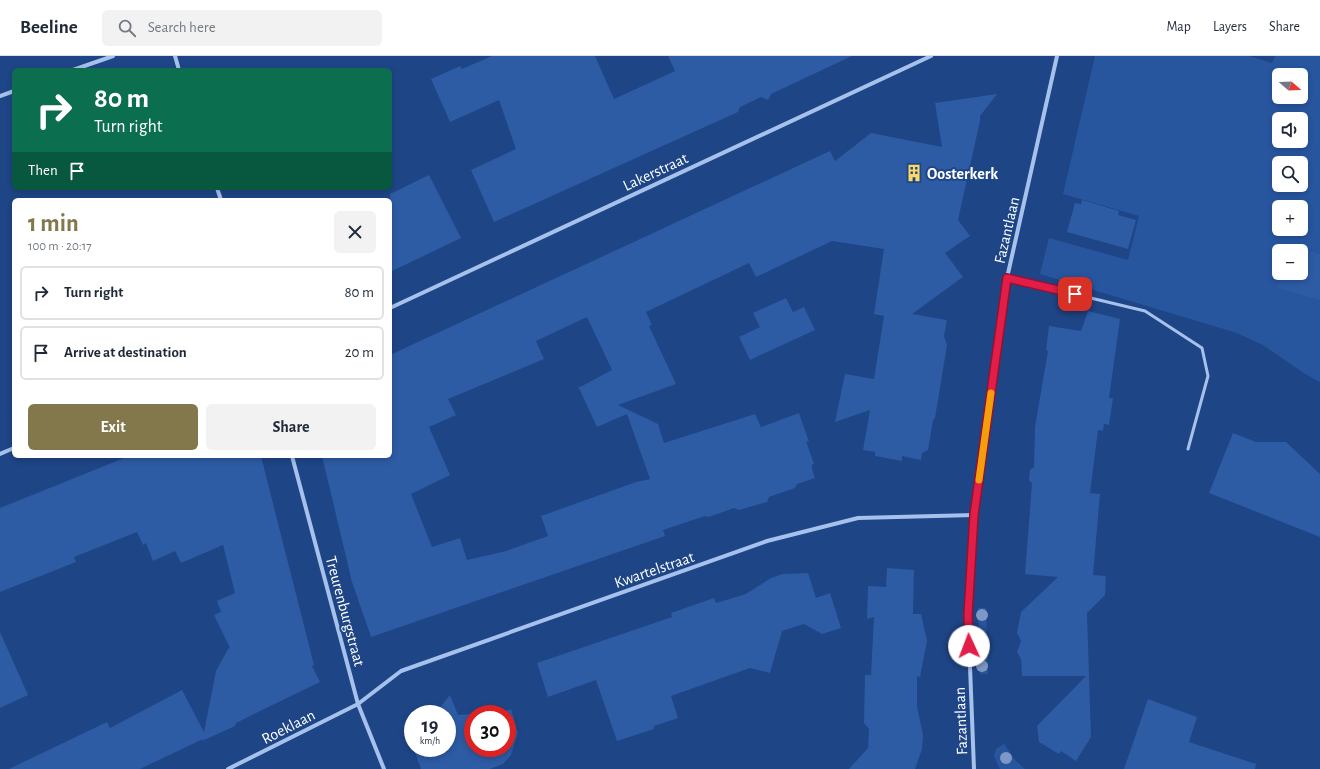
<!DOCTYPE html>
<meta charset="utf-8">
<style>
body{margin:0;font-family:"Alegreya Sans",sans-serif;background:#f2f2f3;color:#1f2937;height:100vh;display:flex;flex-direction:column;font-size:15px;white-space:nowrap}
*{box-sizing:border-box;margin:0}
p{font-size:13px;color:#747a83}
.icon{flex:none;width:22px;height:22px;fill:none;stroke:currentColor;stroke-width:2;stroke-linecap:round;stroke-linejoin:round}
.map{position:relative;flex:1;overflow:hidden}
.side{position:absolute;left:12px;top:142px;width:380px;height:260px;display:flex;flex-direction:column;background:#fff;border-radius:6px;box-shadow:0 2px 6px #0003}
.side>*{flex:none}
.banner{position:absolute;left:12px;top:12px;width:380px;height:122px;border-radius:6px;box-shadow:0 2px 6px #0003;background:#0b6e4f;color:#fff;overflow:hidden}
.needle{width:26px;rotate:109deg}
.controls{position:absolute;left:1272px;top:12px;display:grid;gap:8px}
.controls a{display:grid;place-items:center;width:36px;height:36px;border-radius:6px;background:#fff;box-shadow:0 2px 6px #0003;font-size:20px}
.speed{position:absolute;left:404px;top:649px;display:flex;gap:8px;font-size:20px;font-weight:700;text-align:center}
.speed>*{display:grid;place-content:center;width:52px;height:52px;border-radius:50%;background:#fff;box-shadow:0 2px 6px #0003;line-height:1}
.speed small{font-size:10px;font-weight:400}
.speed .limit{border:6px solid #d22;background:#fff;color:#111}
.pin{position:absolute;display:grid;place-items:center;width:34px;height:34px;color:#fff;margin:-17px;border-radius:8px;box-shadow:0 2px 6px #0006}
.me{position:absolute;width:44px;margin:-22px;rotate:358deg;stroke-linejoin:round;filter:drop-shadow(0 0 3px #0008)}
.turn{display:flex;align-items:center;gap:14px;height:84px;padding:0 16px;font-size:18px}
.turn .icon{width:52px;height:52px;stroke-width:2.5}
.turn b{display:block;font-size:28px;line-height:34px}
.then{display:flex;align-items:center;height:38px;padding:0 16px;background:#0003;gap:8px;font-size:15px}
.round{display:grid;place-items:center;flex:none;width:42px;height:42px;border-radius:6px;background:#f2f2f3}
.summary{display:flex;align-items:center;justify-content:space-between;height:68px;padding:0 16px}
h1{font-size:24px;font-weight:700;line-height:30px;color:#82784c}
.action{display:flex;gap:8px;margin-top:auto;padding:8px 16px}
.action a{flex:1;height:46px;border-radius:6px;background:#82784c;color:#fff;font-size:16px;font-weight:700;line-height:46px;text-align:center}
.action a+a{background:#f2f2f3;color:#1f2937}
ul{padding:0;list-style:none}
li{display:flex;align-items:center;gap:12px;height:54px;margin:0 8px 6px;padding:0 8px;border:2px solid #e0e1e3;border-radius:6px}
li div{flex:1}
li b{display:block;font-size:15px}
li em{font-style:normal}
header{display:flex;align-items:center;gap:24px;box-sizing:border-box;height:56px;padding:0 20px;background:#fff;border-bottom:1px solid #e0e1e3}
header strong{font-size:19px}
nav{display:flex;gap:22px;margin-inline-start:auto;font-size:14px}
.search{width:280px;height:36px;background:#f2f2f3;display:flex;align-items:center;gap:10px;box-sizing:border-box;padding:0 14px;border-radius:6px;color:#747a83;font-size:15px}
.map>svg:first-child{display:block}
</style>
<header>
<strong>Beeline</strong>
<div class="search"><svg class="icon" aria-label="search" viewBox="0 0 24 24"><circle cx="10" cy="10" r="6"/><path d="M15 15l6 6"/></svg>Search here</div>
<nav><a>Map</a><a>Layers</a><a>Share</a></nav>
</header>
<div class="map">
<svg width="1320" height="713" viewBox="0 0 1320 713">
<rect width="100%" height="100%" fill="#1e4586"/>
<g fill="#27569f" fill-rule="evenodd">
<path d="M1095 0H1249L1272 7 1275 0H1320V326L1305 318 1263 289 1237 277 1040 218 1049 182 1128 204 1139 160 1063 138ZM1279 19H1301V41H1279ZM1279 63H1301V85H1279ZM1279 107H1301V129H1279ZM1279 151H1301V173H1279ZM1279 195H1301V217H1279Z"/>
<polygon points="978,552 986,552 988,618 980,618"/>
<polygon points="1004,688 1016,705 1025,713 1000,713 994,700 996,693"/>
</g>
<g fill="#2d5ba4" fill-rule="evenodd">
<polygon points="492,0 595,0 614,43 675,15 668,0 852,0 771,38 768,44 761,41 740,51 738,56 494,166 471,114 516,93 499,44 450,66 431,23 460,10 462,13"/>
<path d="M997 38 980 60V65L958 164 970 180 945 197 963 221 912 258 947 264 944 280 947 289 935 362 933 364 928 394 922 397 921 404 902 400V405L875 400V396L863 394 870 354 835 366 845 318 874 323 884 260 874 258 884 193 832 185 756 221 749 207 646 256 652 269 649 270 676 328 618 349 658 368 664 387 755 358 761 371 799 357 809 386 806 385 814 408H812V413L815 422 797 428 795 432 769 441 767 446 739 454 734 452 709 461 705 460 663 474 665 480 371 581 352 526 322 400H390V299L830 95 835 105 871 77 942 91 935 47ZM587 261 612 314 580 331 578 330 597 371 627 358 650 423 636 426 541 460 548 480 506 495 467 504 460 482 432 491 411 438 450 419 429 371 456 359 448 343 544 303 536 285Z"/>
<polygon points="429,119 461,182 390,216 390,138"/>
<polygon points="1082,144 1119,155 1118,159 1136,164 1128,193 1067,176 1075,147 1081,148"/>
<polygon points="1291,190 1320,198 1320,244 1278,232 1282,217 1301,217 1301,195 1289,195"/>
<polygon points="786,242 793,256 804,251 815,274 750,304 739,281 760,271 753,257"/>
<polygon points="1088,255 1120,263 1109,342 1113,342 1109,369 1104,368 1103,375 1098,374 1090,437 1100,438 1093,519 1106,520 1105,539 1087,557 1091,681 1076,705 1061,695 1059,698 1039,686 1037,670 1086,620 1022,620 1021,603 1017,596 1021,585 1017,577 1021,556 1058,521 1025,518 1032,427 1029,424 1030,414 1034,411 1035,371 1048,295 1046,294 1049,270 1081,275"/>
<polygon points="1233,377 1256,386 1286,386 1320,418 1320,481 1209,437"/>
<polygon points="129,400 261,400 314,609 312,610 320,626 250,660 236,667 235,670 202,685 203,683 140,713 9,713 107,666 110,672 182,634 204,676 216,615 228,593 230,592 214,559 221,556 217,545 235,537 223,489 181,507 175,495 153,505 146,487 143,489 137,476 74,501 76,506 0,536 0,452"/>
<polygon points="887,512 914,514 913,558 921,558 927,585 920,621 917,620 917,650 923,679 922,693 915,713 849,713 868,692 869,673 864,667 865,619 871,619 874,561 867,563 868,530 886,531"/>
<polygon points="808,517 816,542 830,537 841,572 822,578 804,568 782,575 770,617 750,612 671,640 678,662 654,670 654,673 617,685 596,624 548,641 537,607 672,561 671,557 714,542 716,547 746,538 771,522 782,518"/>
<polygon points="0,576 28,639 0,652"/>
<polygon points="450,639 458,659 473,658 473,692 507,692 507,658 498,658 511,653 518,677 511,699 503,708 490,713 421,713 413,691 447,692 447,658 435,658"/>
<polygon points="1148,643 1197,661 1189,686 1256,708 1255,713 1124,713"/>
</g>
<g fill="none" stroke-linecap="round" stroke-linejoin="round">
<polyline stroke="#a6c1eb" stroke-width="3" points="1007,222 1145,255 1202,292 1208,320 1188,393"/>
<g stroke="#a6c1eb" stroke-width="4">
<polyline points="175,0 179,14"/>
<polyline points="73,14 113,0"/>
<polyline points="0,40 14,35"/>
<polyline points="217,132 221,144"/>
<polyline points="390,252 931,0"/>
<polyline points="0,398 14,392"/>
<polyline points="292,400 358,648 384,713"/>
<polyline points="228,713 358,648 401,615 767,485 858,462 974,459"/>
<polyline points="974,713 968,559 974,459 1007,222 1057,0"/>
</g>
</g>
<g fill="#7d98c5">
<circle cx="982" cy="559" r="6"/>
<circle cx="982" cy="610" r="6"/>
<circle cx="1006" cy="702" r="6"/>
</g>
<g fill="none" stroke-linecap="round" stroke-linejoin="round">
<g stroke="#92132f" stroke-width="10">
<polyline id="route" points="969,590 968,559 974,459 1007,222 1075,238"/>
</g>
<use href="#route" stroke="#e11d48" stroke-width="7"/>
<polyline stroke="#f59e0b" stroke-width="7" points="979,424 991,337"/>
</g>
<defs>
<g id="building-bare" transform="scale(1.38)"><path d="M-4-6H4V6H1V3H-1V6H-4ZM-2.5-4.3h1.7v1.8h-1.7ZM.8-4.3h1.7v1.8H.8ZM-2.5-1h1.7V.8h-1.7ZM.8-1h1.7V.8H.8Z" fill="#fad865" stroke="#1e4586" stroke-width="2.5" paint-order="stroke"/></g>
</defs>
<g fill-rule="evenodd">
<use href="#building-bare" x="914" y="117"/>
</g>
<g text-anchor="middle" stroke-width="4" stroke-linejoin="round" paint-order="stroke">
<g font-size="16" fill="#fff" stroke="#1e4586">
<text transform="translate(655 115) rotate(-25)" y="6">Lakerstraat</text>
<text transform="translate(1006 174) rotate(-77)" y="6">Fazantlaan</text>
<text transform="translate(654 513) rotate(-19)" y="6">Kwartelstraat</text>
<text transform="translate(346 555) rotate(75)" y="6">Treurenburgstraat</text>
<text transform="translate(960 665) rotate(-92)" y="6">Fazantlaan</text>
<text transform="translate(288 670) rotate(-27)" y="6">Roeklaan</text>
</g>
<g font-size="16" font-weight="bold" fill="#fff" stroke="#1e4586" text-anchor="start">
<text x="927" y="123">Oosterkerk</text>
</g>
</g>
</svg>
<div class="controls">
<a><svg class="needle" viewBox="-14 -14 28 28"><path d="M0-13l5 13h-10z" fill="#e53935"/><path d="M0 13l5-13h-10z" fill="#747a83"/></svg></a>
<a><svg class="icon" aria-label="sound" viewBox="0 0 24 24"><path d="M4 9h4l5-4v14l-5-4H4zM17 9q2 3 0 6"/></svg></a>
<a><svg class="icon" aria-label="search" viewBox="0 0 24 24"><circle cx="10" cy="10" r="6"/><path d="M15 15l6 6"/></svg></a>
<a>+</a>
<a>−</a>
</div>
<div class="speed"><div>19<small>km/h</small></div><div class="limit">30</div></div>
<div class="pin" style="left:1075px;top:238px;background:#d93025"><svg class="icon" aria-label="arrive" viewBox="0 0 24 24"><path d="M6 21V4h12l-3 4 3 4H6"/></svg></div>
<svg class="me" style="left:969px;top:590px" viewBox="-20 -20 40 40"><circle r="19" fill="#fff"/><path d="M0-13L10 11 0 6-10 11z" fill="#e11d48"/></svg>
<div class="banner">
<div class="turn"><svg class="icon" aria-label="right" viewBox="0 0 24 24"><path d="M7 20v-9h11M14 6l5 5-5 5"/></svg><div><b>80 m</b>Turn right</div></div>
<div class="then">Then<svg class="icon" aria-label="arrive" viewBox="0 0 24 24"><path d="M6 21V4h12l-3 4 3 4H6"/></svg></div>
</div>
<section class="side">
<div class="summary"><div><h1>1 min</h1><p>100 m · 20:17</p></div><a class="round"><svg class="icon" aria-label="close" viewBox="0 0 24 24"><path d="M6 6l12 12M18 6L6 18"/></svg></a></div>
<ul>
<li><svg class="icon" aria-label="right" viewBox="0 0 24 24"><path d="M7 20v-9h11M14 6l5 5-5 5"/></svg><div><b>Turn right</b></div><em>80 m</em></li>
<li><svg class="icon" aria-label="arrive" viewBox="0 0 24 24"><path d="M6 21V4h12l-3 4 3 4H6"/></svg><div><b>Arrive at destination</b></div><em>20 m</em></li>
</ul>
<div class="action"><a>Exit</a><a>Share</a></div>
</section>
</div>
